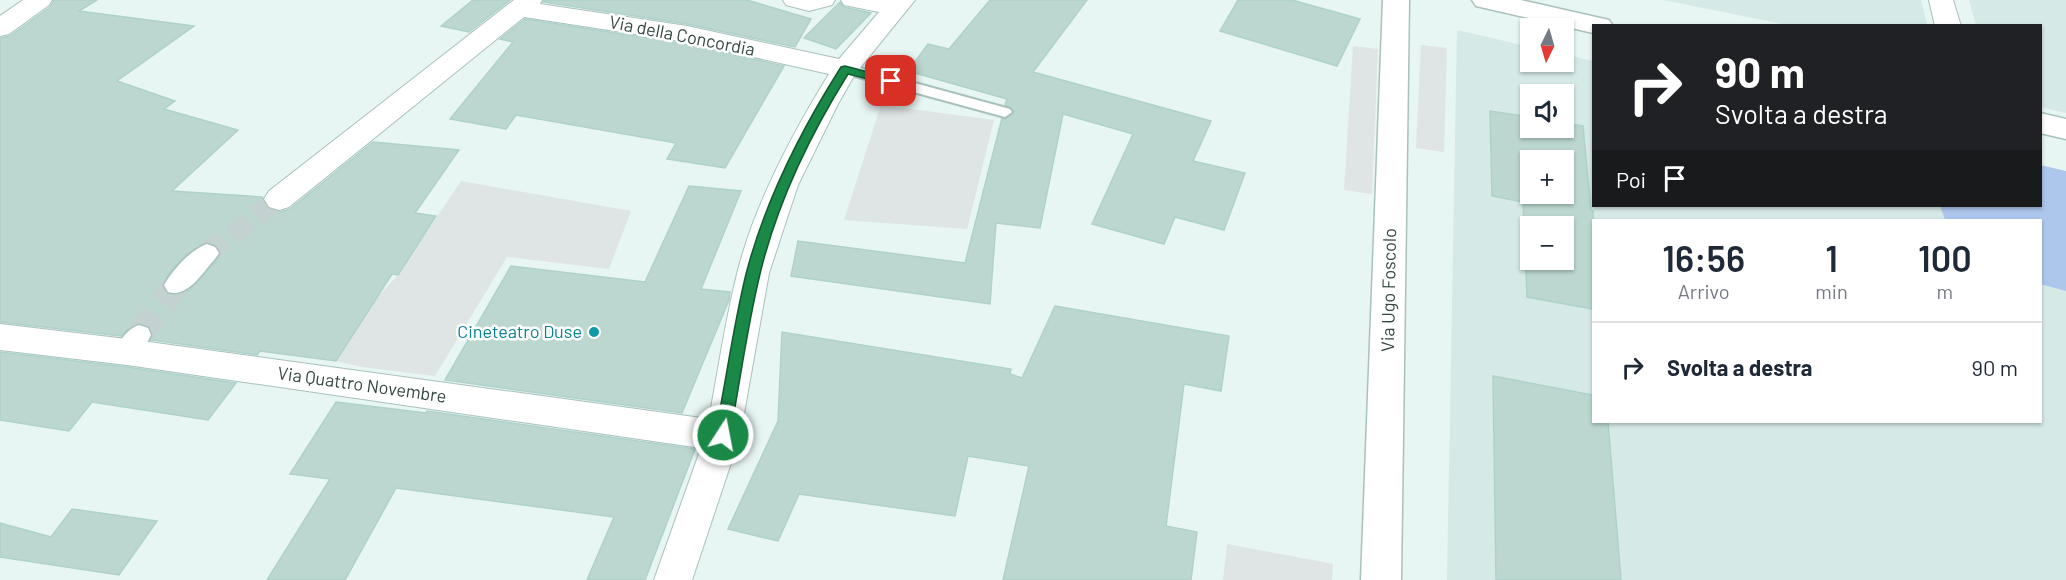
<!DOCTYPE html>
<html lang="it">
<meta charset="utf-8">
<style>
body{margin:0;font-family:Barlow,sans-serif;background:#f2f2f3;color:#1f2937;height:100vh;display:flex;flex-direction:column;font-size:22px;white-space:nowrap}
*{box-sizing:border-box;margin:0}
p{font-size:20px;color:#747a83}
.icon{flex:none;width:33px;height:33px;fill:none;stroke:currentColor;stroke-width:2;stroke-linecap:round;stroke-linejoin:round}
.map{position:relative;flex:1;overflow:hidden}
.panel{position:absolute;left:1592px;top:219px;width:450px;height:204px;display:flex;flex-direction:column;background:#fff;border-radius:0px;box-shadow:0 2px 4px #0004}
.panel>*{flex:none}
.banner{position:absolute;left:1592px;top:24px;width:450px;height:183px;border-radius:0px;box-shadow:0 2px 4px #0004;background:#202124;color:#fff;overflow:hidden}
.needle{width:39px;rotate:185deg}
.controls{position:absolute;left:1520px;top:18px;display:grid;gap:12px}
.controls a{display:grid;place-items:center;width:54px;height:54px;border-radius:0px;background:#fff;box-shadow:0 2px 4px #0004;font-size:30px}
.pin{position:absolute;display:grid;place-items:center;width:51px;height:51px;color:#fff;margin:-26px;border-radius:12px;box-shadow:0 3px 9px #0006}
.me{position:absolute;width:66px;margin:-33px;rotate:11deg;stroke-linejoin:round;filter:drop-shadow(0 0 4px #0008)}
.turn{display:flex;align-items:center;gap:21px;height:126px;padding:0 24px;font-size:27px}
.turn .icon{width:78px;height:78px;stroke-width:2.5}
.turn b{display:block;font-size:42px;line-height:51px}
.then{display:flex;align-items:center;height:57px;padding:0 24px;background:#0003;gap:12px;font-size:22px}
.eta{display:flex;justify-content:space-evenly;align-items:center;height:102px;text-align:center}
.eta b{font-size:36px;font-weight:600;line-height:42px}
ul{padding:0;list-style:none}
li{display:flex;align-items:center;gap:18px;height:90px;padding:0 24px;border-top:2px solid #e0e1e3}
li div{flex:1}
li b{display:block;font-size:22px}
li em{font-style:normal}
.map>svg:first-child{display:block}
</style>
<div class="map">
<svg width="2066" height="580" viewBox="0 0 2066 580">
<rect width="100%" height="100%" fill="#e7f5f3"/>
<g fill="#d5e9e6" fill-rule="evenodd">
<polygon points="1664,0 1921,0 1927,25 1788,25"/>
<polygon points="1969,0 2066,0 2066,113 2040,107 2040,26 1976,25"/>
<path d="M1457 30 1530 47V62H1563V54L1593 61V206H1940L1945 220H1593V422H2040V284L2066 291V580H1447ZM1530 94H1563V128H1530ZM1530 160H1563V194H1530ZM1530 226H1563V260H1530Z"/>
</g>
<polygon fill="#adc6ec" points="2040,165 2066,171 2066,291 2040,284 2040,220 1945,220 1940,206 2040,206"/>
<g fill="#dfe5e4">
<polygon points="1421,45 1447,48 1444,152 1416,148"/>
<polygon points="1353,46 1378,49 1372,194 1344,190"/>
<polygon points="881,105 994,120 967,229 844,220"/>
<polygon points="461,181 631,211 609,269 507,257 435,376 362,367 336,361 375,300 398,275"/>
<polygon points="1227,544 1333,564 1332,580 1223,580"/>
</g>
<g fill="#bcd7d0" stroke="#aed2ca" stroke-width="1.5" fill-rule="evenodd">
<path d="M54 0H97L79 11 194 26 117 81 175 101 164 109 238 130 172 191 262 197 267 208 280 212 290 209 373 142 459 150 415 213 436 216 398 275 392 274 336 361 260 351 257 355 151 340 153 334 150 327 140 323 130 327 121 336 0 322V38L10 36 50 7ZM208 242 216 245 221 252 217 260 189 290 176 295 166 293 162 284 170 272 187 254Z"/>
<polygon points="473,0 510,0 469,32 441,26"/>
<polygon points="544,0 747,0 811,19 795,47 687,24 543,2"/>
<polygon points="990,0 1087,0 1033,72 1211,121 1193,161 1245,173 1224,230 1175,217 1164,244 1092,224 1133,134 1063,114 1040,228 996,223 990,304 791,276 798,241 965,263 1002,118 1006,119 1014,111 1005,105 1007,99 908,71 928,44 949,49"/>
<polygon points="1238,0 1292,0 1360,19 1337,66 1220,31"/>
<polygon points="840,2 844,7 871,13 836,49 804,38"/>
<polygon points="525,19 687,44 784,66 725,168 667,159 676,143 516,115 506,129 450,119 513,42 500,39"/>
<path d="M1490 111 1530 117V128H1563V123L1583 126 1591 210 1593 211V309L1527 297 1523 202 1492 196ZM1530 160H1563V194H1530ZM1530 226H1563V260H1530Z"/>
<polygon points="689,186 741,191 701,289 730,292 729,300 682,413 445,380 511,266 645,282"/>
<polygon points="1055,306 1229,336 1221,391 1184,384 1166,526 1197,532 1191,580 1003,580 1029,466 968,456 955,516 799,494 778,541 728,529 778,421 782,332 1011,369 1010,374 1022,378"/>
<polygon points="0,352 127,367 236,383 208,420 92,402 69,431 0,420"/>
<polygon points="1493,376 1593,395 1593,422 1608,422 1621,580 1496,580"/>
<polygon points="336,402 426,413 427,411 695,449 645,580 587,580 614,517 396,488 345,580 267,580 330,479 290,474"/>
<polygon points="72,509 157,521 119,575 0,557 0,523 51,537"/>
</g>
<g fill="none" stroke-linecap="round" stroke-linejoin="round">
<polyline stroke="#c3d2d0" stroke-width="21" stroke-dasharray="21 10" stroke-linecap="butt" points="207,253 279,199"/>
<polyline stroke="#c3d2d0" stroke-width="26" stroke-dasharray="26 13" stroke-linecap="butt" points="139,335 176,285"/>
<g stroke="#a9c1bc" stroke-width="4">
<polygon id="service" points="845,64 1010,109 1012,112 1005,117 840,72 838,69 840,66"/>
</g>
<g stroke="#a9c1bc" stroke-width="3">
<g id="pedestrian">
<path d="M207 244 215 247 219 253 215 259C202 273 188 298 168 292L164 285C172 271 191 249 207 244Z"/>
<path d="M139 325 148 328 151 335C144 350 136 365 118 359L114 352C120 340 127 329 139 325Z"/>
</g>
</g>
<g stroke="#a9c1bc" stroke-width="2">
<g id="minor">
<polygon points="23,0 52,0 49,5 9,34 0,36 0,16"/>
<path d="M514 0H542L540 4 687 26 839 59 879 12 844 5 841 0H915L855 74 838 104 798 185 769 273 740 436 692 580H654L701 448 127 365 0 350V324L127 339 709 419C718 371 725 322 737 274 754 205 792 134 829 74L687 42 524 17 289 207 279 210 269 207 264 199 269 191Z"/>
<polygon points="783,0 835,0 832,5 809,11 786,5"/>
<polygon points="1929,0 1953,0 1961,26 1935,26"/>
</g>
</g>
<g stroke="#a9c1bc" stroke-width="3">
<g id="tertiary">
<polygon points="1383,0 1409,0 1401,580 1361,580"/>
<polygon points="1472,0 1521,0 1609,20 1613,26 1593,26 1593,33 1476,6"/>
<polygon points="2040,113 2066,119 2066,139 2040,133"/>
</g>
</g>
<use href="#service" fill="#fff" fill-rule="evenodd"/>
<use href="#pedestrian" fill="#fff" fill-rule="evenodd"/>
<use href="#minor" fill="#fff" fill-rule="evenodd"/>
<use href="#tertiary" fill="#fff" fill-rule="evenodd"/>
</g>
<path fill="#1a8947" stroke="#11592e" stroke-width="1.5" d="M845 66 895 79 896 81 891 85 848 74C810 135 777 203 760 274 747 327 740 382 730 435L728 440 723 442 718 440 715 435C726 382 733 327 746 274 765 201 801 130 841 67Z"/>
<circle fill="#0f9aa8" stroke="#fff" stroke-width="2" cx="594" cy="332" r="6"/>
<g text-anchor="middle" stroke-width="5" stroke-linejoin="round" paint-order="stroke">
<g font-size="18" fill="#354844" stroke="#fff">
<text transform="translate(682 36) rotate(11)" y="6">Via della Concordia</text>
<text transform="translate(1389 290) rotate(-89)" y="6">Via Ugo Foscolo</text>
<text transform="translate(362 385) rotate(8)" y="6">Via Quattro Novembre</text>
</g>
<g font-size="18" fill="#0d838f" stroke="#fff" text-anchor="end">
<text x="582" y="338">Cineteatro Duse</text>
</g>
</g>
</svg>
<div class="controls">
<a><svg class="needle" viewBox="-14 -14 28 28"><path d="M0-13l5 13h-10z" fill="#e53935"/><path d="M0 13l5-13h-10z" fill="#747a83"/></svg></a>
<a><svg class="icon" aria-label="sound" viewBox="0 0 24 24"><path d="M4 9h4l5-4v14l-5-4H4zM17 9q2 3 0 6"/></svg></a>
<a>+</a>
<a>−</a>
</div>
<div class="pin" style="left:891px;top:81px;background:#d93025"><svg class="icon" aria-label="arrive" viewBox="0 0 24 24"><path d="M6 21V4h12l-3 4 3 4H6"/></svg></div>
<svg class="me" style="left:723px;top:435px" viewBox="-20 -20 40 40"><circle r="17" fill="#1a8947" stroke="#fff" stroke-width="3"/><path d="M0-11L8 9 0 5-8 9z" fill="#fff"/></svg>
<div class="banner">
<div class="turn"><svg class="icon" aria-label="right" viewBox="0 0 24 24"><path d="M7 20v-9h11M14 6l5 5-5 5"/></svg><div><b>90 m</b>Svolta a destra</div></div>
<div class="then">Poi<svg class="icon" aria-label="arrive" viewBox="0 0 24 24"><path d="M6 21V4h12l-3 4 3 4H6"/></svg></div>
</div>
<section class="panel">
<div class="eta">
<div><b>16:56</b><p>Arrivo</p></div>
<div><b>1</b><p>min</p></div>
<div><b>100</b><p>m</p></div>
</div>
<ul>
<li><svg class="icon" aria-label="right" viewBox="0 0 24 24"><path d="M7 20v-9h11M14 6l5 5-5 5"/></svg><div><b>Svolta a destra</b></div><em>90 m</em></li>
</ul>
</section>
</div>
